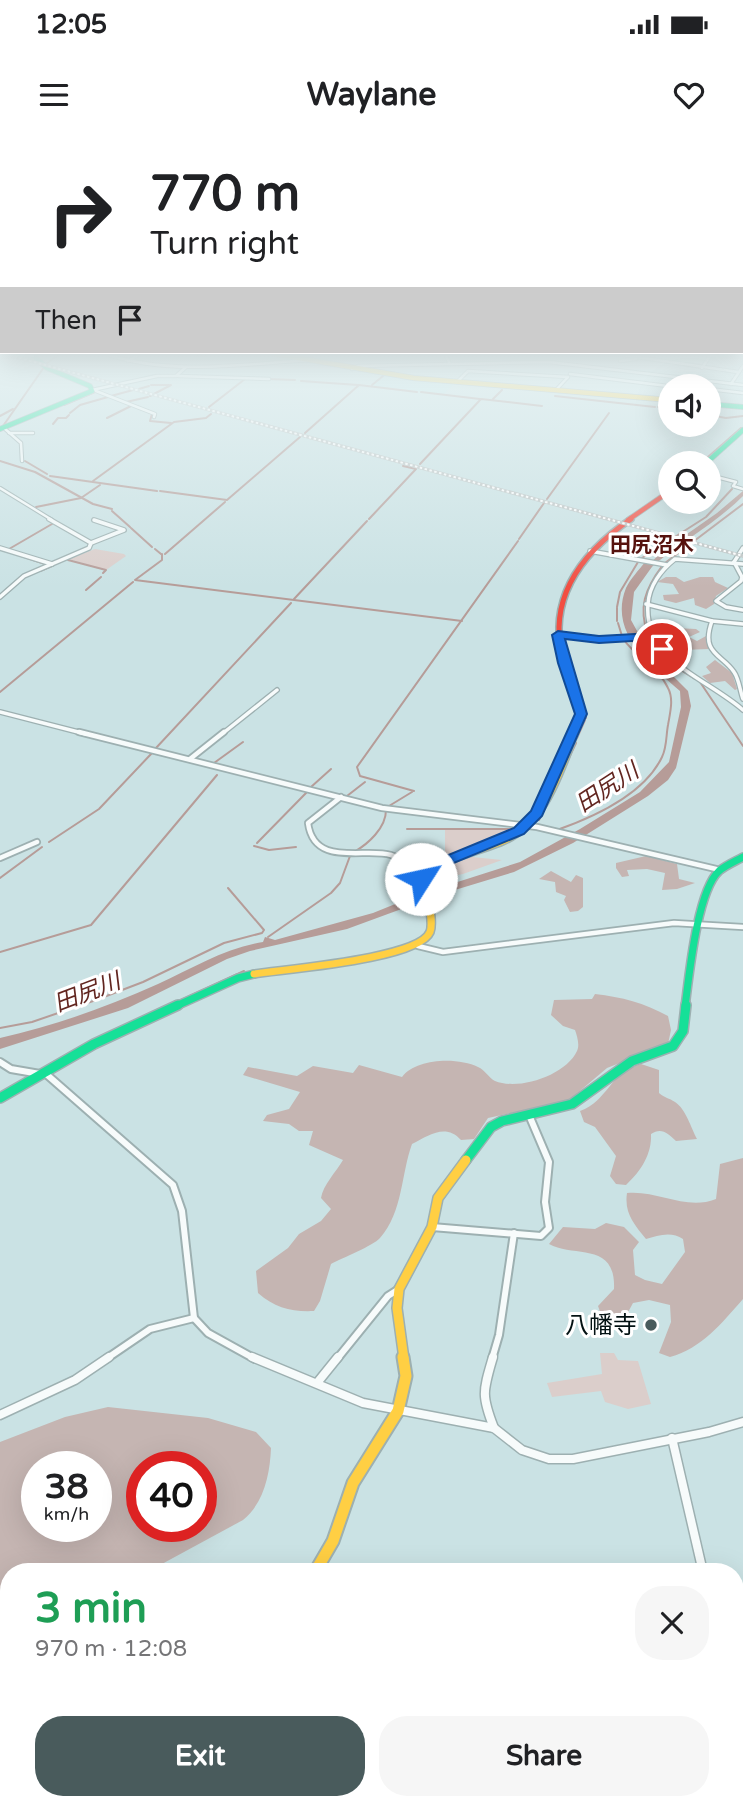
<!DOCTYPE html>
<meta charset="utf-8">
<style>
body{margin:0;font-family:"Varela Round","Noto Sans JP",sans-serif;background:#f6f6f6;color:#202124;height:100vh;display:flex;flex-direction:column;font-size:26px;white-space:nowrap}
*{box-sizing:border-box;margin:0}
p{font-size:23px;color:#757577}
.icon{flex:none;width:38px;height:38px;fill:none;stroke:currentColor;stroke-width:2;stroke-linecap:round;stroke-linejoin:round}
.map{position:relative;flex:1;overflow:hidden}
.sheet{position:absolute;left:0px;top:1423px;width:744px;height:247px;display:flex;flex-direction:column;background:#fff;border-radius:28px 28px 0 0;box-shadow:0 7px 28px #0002}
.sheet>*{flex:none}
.hud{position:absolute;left:0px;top:0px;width:744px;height:214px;box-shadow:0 7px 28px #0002;background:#fff;color:#202124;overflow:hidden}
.buttons{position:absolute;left:658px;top:234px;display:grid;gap:14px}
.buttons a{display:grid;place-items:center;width:63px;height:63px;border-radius:50%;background:#fff;box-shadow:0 7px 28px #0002;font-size:35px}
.speed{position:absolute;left:21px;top:1311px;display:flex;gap:14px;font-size:35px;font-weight:700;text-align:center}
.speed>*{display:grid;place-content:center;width:91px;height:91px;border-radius:50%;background:#fff;box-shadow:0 7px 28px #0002;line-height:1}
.speed small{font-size:18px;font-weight:400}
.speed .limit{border:10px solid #d22;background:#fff;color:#111}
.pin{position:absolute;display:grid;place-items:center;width:60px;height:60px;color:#fff;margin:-30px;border:4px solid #fff;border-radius:50%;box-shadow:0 2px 7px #0007}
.me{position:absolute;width:77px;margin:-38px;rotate:55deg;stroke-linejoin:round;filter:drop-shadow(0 0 5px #0008)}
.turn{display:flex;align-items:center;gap:24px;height:147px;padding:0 35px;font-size:32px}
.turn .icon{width:91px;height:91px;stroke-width:2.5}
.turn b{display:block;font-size:49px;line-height:60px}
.then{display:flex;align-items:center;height:66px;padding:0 35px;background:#0003;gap:14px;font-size:26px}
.round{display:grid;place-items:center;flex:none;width:74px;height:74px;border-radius:28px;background:#f6f6f6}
.headline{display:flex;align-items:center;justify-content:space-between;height:119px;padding:0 35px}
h1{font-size:42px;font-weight:800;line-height:52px;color:#1e9e55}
.primary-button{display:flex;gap:14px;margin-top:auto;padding:14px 35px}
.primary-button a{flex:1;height:80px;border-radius:28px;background:#495b5c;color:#fff;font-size:28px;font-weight:800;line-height:80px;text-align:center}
.primary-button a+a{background:#f6f6f6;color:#202124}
.status{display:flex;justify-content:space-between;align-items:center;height:49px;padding:0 35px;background:#fff;direction:ltr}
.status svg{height:19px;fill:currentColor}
header{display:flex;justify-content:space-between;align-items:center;height:91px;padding:0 35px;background:#fff;font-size:32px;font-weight:800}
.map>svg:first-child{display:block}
</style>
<div class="status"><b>12:05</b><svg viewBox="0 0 49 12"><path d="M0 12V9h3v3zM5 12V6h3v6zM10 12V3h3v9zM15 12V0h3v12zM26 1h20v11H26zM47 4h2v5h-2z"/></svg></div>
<header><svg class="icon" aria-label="menu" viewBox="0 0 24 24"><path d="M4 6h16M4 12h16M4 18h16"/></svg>Waylane<svg class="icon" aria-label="heart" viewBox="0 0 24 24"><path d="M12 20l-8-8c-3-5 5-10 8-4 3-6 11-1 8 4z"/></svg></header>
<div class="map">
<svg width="743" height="1669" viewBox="0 0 743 1669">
<rect width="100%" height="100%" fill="#cae2e4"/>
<polygon fill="#bce5e7" points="384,235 455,243 444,254 372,246"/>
<g fill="#dbcecb">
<polygon points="95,409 124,414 126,416 106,430 69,419"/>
<polygon points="445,689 513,690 449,716 445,714"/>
<path d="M462 716 502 720 463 734 427 741C430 725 448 722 462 716Z"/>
<polygon points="600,1213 614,1213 618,1220 638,1221 651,1264 628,1269 605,1262 601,1251 552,1257 547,1243 602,1234"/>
</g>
<g fill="#c5b5b2" fill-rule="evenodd">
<polygon points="666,437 676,437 684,442 700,437 713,437 715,442 728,448 716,456 714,464 706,469 695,465 694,458 676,463 664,460 663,455 679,454 673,444 657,442"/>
<polygon points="653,487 696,489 700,492 689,497 697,501 706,496 710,509 681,510 673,503 670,492"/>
<polygon points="715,520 732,533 737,549 735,550 725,541 710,543 702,536 711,533 706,527"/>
<polygon points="646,716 677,724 679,739 695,743 677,749 662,750 665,733 647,729 627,730 629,736 622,737 616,728 616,723"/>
<polygon points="551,731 571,742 576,735 583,738 583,767 578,771 570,772 564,760 566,756 556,752 555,742 539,739"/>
<path d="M595 854C622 857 644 863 668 876L671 890 668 904 607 928 568 961 488 978 474 999 461 1000C446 983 429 995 412 1004 401 1034 403 1072 380 1098 373 1106 342 1118 331 1124L320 1161 314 1171C292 1172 275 1168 258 1153L256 1131 288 1108 299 1094 321 1081 331 1069 321 1058C323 1045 336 1032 343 1020L309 1005 313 991H299L289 984 263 981 267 975 289 969 300 952 243 935 248 927 297 936 313 926 353 933 359 925 402 937C416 918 458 917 478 927 485 930 489 938 495 941 519 951 566 935 577 911 580 905 577 896 575 890L563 886 551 875 554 860 592 859Z"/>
<path d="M641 924 659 930V953C665 958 669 958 675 962 686 969 691 988 697 999L676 1001C668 993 661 987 651 994 652 1014 641 1031 626 1045L616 1044 610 1036 616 1016 595 987 584 982 580 971C608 961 609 933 641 924Z"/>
<path d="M743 1018V1159C721 1184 702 1208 670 1217L659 1213 671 1182 670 1165 649 1160 633 1163 626 1176 612 1186H605L598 1166 614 1149C616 1101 574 1118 549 1104L563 1087 595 1089 606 1083 624 1087 639 1102 633 1110 635 1135 645 1140 662 1144 685 1112 683 1099C672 1091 658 1095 646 1099 634 1084 624 1073 627 1053 658 1050 686 1071 716 1059L720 1024Z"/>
<path d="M108 1267 208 1278 256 1292 271 1308C270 1334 264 1363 243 1380L149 1431 9 1432V1517L0 1523V1302L65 1277ZM37 1326H96V1386H37ZM142 1326H201V1386H142Z"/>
</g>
<path fill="#b69c98" d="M645 422 654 424 634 452 631 480 648 511 688 551 691 566 676 628 668 640 648 656 573 703 514 732 445 753 347 789 250 811 227 819 128 868 0 909V898C54 886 107 867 158 844 193 828 225 808 263 802L265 797 275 800 373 773 420 754 520 722 580 689 640 652 669 622 681 567 680 551C651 525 608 493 626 448 630 439 639 430 645 422Z"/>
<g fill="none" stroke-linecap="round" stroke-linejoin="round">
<g stroke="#b69c98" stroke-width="2">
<polyline points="259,214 269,214"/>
<polyline points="197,216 215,214"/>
<polyline points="26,217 29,214"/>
<polyline points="268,239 295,240"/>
<polyline points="301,241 358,245"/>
<polyline points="151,245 169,245"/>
<polyline points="372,245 383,236"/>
<polyline points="139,249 149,246"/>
<polyline points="421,252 480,259"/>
<polyline points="111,256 133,250"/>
<polyline points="150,256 171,245"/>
<polyline points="555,256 655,267"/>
<polyline points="493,259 502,250"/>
<polyline points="126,262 148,257"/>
<polyline points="64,265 95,252"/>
<polyline points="209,267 245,239"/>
<polyline points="658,267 670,269"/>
<polyline points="70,273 80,265 108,257"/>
<polyline points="152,274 150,281 171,283"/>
<polyline points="709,275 726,278 743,276"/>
<polyline points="0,276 13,269"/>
<polyline points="107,278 131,266"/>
<polyline points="53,284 58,278 66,278 69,275"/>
<polyline points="3,286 47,223 60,214"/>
<polyline points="305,293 359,245 417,252"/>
<polyline points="0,321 35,332 93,364 112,369"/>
<polyline points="25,321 47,334"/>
<polyline points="420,324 481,259 542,266"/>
<polyline points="700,324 741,288"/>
<polyline points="50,336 157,351"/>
<polyline points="93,341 174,282 206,278 211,274"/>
<polyline points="160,351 227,360 300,297"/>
<polyline points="659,357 670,348"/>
<polyline points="547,359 609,273"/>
<polyline points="36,367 81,358 100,345"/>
<polyline points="112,371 130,387"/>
<polyline points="369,379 416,329 403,326"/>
<polyline points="131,388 152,407"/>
<polyline points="519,399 544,363"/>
<polyline points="9,409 52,384"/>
<polyline points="155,409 161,414"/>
<polyline points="162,414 162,420 135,440 462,481"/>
<polyline points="165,414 225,362"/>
<polyline points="21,416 45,424"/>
<polyline points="642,418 706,377 732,349"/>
<polyline points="68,420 106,430 103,433"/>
<polyline points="665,423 743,364"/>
<polyline points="40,431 52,426"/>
<polyline points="86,450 101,437"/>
<polyline points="294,459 367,381"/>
<polyline points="617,467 620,452 638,422"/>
<polyline points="617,468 617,481"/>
<polyline points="618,483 622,496"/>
<path d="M648 495C638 468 645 449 662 426"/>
<polyline points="562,497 570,529"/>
<polyline points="650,499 671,524 695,539"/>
<polyline points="700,542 743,606"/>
<polyline points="575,544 586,578"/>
<polyline points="0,552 133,442"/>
<polyline points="577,598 585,580"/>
<polyline points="156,608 291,463"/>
<polyline points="567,622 576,603"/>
<polyline points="214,623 243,602"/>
<polyline points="311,647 331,629"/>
<polyline points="414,651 360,636 357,627 518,401"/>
<polyline points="347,656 365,642"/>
<polyline points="389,666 412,652"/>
<polyline points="539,680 548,662"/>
<polyline points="407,689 513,689"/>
<path d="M557 690C594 677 644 655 662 617 667 607 666 595 668 585 670 573 674 559 668 548 659 528 636 517 624 500"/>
<polyline points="49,702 99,669 152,613"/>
<polyline points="257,703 307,652"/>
<polyline points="254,706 269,710 296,707"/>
<path d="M354 712C368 704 386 688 386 670"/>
<polyline points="0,738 42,707"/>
<polyline points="707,744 715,731"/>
<polyline points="268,797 331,753 340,743 350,716"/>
<polyline points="0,812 91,785 217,635"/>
<polyline points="179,861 244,831"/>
<polyline points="0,888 32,882 96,860 143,842 224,803 262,793 264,790 228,748"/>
</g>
<path fill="#b69c98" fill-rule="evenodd" d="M743 351V356C714 385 677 404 647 431H643V429L667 408 717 373Z"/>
<g stroke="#9db0b1" stroke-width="4.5">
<g id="street-far4">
<path d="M106 214C171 236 243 224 311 220"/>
<polyline points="445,214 450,224"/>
<polyline points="571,214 623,215 738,232"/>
<polyline points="128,221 140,214"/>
<polyline points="620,221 636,219"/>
<polyline points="702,228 711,214"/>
<polyline points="352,229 358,226 549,222 743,245"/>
<polyline points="570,234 676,247"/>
<polyline points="178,236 269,239"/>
<polyline points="457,242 468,231 568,237"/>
<polyline points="731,244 743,226"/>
<polyline points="709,249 743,253"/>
<polyline points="92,250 157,236 176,236 186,227"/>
<polyline points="556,250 568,237"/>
<polyline points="96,251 155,274 154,277"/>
<polyline points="4,288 21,303 22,321"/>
<polyline points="9,293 33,293"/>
<polyline points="709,335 736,342 733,346 743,349"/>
<polyline points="0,348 52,380"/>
</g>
</g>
<g stroke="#9db0b1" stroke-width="6">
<g id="street-far3">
<polyline points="91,403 124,390 94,380"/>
<polyline points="0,408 52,424"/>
<polyline points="590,411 667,425"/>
<polyline points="734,422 742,437 741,441 716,461 726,467 743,470"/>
<polyline points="734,422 743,408"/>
<path d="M743 424 675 419C661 430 649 446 648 464 643 520 708 539 743 570"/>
<polyline points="0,457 24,436 89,408 91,403 49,379"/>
<polyline points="646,464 712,481 743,484"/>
<path d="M712 481C700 514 722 514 734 532 739 539 740 551 743 559"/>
<polyline points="558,495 599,499 653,497"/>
<polyline points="0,572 86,594"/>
<polyline points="222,594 277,550"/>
</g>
</g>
<g stroke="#9db0b1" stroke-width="8">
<g id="street-far2">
<polyline points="79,592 382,668 537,687 716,729"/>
<polyline points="190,619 224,592"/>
<path d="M341 657 308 683C314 728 365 707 391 715 403 719 411 730 424 733"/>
<polyline points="0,718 37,702"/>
<polyline points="418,806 443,812 674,783 743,787"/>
</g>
</g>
<g stroke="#9db0b1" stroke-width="10">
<g id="street-far1">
<polyline points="0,922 11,929 40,934"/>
<polyline points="45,933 173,1045 182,1071 194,1178 208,1193 255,1219"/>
<polyline points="432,1087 541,1096 549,1088 545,1062 549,1022 529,975"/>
<polyline points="106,1219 150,1189 194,1178"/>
<polyline points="337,1219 388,1156 399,1149"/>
<polyline points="492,1219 499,1195 514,1093"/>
</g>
</g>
<g stroke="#9db0b1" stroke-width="11">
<g id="street">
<polyline points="252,1217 363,1263 494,1288 522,1310 549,1319 573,1319 709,1292 743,1282"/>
<path d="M493 1217C483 1251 481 1255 494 1288"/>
<polyline points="317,1243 338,1217"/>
<polyline points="0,1275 75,1240 109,1217"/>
<polyline points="672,1298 703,1432"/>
<polyline points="735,1558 743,1554"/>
<polyline points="0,1635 9,1628"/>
<polyline points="720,1661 720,1669"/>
</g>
</g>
<g stroke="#9db0b1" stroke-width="6">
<g id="fast-far2">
<polyline points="709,264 743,267"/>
<polyline points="0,289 92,251 90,246 47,228 32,214"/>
<polyline points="705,324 743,290"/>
</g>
</g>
<g stroke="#9db0b1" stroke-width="10">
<g id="fast-far1">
<polyline points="174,867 238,838 254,834"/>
<path d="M685 867C689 837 697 751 719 731 726 725 736 721 743 717"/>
</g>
</g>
<g stroke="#9db0b1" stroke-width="12">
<g id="fast">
<polyline points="0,958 94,904 178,865"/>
<polyline points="466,1020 491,987 502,981 572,964 632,921 673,906 683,891 686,865"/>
</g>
</g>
<g stroke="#9db0b1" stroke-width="6">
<polyline id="slow-far4" points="276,214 414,238 670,260"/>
</g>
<g stroke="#9db0b1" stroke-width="8">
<polyline id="slow-far3" points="574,594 579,572 577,557"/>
</g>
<g stroke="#9db0b1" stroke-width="10">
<path id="slow-far2" d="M254 834C285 829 419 819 430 792 435 779 424 749 424 733 448 718 474 712 500 702 545 684 559 633 575 592"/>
</g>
<g stroke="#9db0b1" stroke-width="12">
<polyline id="slow-far1" points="404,1219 397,1168 399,1149 432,1087 438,1058 466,1020"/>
</g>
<g stroke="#9db0b1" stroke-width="15">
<polyline id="slow" points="315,1432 333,1401 353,1343 398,1271 406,1236 403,1217"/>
</g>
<g stroke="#9db0b1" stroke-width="6">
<polyline id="jam-far1" points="628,380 670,351"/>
</g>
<g stroke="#9db0b1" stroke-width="8">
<path id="jam" d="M577 557C572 543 565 530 562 516 548 455 584 411 631 379"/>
</g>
<use href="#street-far4" stroke="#f7fbfb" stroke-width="2.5"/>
<use href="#street-far3" stroke="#f7fbfb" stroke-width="3.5"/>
<use href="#street-far2" stroke="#f7fbfb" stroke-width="4.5"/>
<use href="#street-far1" stroke="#f7fbfb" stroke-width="6"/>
<use href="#street" stroke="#f7fbfb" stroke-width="8"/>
<use href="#fast-far2" stroke="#16e098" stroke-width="4.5"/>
<use href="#fast-far1" stroke="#16e098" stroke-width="7"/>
<use href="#fast" stroke="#16e098" stroke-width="9"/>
<use href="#slow-far4" stroke="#ffcf43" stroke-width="4.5"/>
<use href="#slow-far3" stroke="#ffcf43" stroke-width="5"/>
<use href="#slow-far2" stroke="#ffcf43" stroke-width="7"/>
<use href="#slow-far1" stroke="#ffcf43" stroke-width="9"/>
<use href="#slow" stroke="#ffcf43" stroke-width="11"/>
<use href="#jam-far1" stroke="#f24e42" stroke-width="4.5"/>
<use href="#jam" stroke="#f24e42" stroke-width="5"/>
<g stroke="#bfc5c5" stroke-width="3.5">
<polyline id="rail" points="5,214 743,416"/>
</g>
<use href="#rail" stroke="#fff" stroke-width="2" stroke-dasharray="2.5" stroke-linecap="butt"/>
</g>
<linearGradient id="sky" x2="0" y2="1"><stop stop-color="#94aac8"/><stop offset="0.48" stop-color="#e7f2f3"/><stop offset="1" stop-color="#e7f2f3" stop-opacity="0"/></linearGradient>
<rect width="743" height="447" fill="url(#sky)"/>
<polygon fill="#1a73e8" stroke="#114b97" stroke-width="2" points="558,491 599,496 653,493 657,494 668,509 658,511 649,500 599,503 565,499 587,574 542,676 524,694 434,731 426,742 416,742 414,739 424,725 514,688 531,671 575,574 558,523 552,495"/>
<circle fill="#495b5c" stroke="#fff" stroke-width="2.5" cx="651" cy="1185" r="7"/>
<g text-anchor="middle" stroke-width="6" stroke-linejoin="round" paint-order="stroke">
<g font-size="21" font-weight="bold" fill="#56120e" stroke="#fff">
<text x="652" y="412">田尻沼木</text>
</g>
<g font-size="23" font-style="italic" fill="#622620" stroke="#fff">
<text transform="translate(607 647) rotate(-33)" y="8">田尻川</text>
<text transform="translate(87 852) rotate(-21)" y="8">田尻川</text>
</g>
<g font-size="24" fill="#031213" stroke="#fff" text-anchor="end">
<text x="637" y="1193">八幡寺</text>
</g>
</g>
</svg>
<div class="buttons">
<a><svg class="icon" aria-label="sound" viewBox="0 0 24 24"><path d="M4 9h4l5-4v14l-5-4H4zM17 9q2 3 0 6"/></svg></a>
<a><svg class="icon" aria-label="search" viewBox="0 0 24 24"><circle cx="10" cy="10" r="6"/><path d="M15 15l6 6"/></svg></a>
</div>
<div class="speed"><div>38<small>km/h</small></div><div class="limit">40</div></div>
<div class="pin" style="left:662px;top:509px;background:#d93025"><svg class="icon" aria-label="arrive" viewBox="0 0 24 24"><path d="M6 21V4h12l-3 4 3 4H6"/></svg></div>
<svg class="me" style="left:421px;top:739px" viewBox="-20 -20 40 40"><circle r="19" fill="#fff"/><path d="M0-13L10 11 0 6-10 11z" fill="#1a73e8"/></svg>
<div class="hud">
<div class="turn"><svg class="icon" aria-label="right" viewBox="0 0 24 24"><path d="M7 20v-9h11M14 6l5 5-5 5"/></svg><div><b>770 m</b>Turn right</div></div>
<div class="then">Then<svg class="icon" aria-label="arrive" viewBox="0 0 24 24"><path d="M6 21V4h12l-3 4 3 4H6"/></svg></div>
</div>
<section class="sheet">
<div class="headline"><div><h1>3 min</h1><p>970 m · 12:08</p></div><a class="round"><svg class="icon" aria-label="close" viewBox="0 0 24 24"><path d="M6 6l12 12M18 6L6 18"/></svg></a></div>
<div class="primary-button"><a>Exit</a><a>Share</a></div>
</section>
</div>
